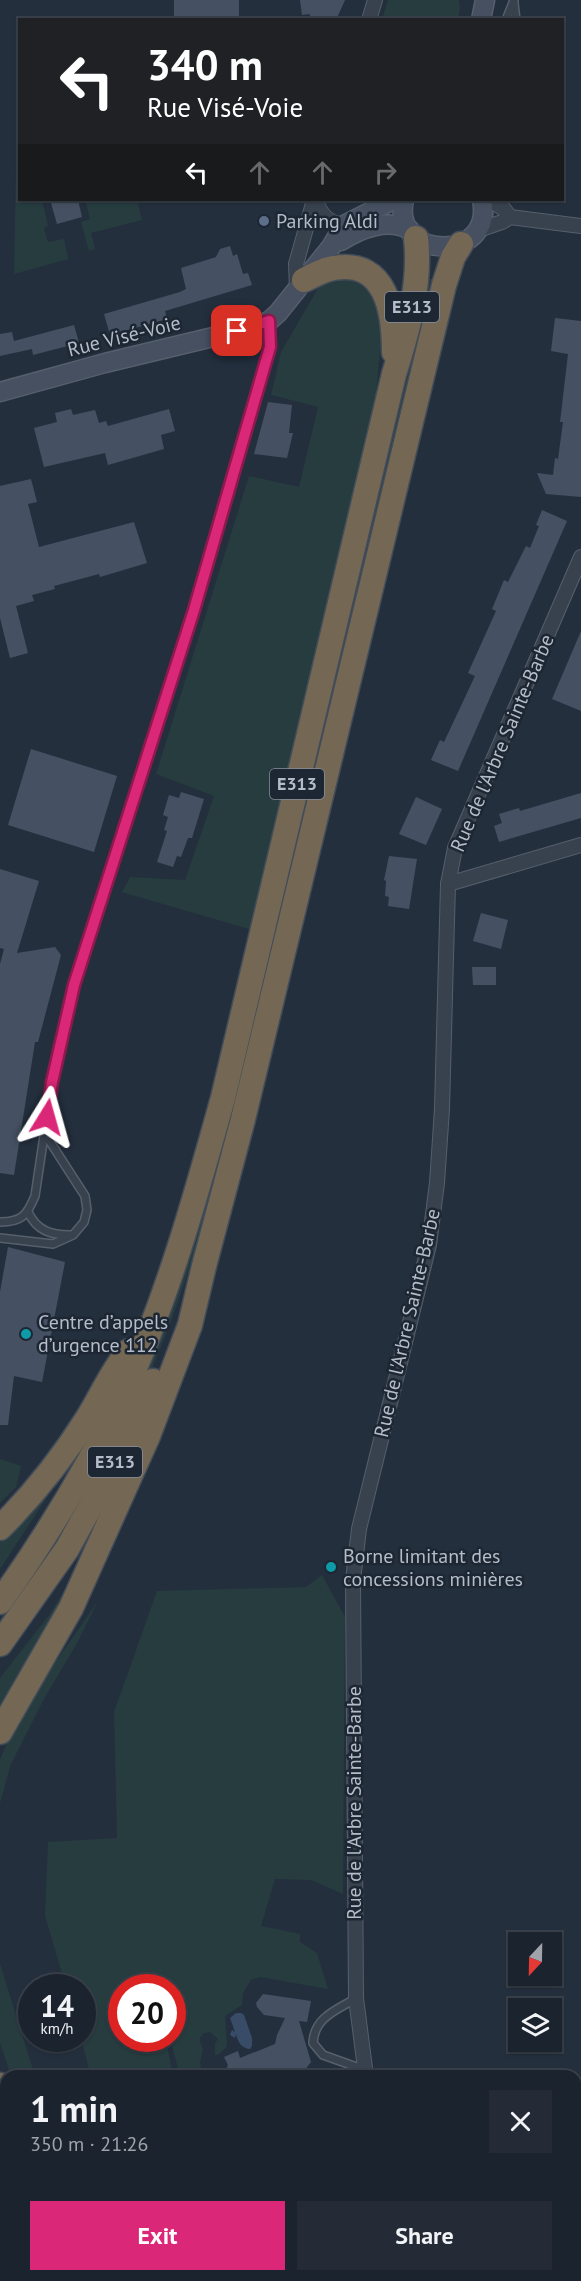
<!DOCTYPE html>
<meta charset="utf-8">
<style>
body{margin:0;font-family:"PT Sans",sans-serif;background:#242b36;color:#f1f3f6;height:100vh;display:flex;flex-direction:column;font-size:22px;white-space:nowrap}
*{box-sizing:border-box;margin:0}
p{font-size:20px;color:#a0a4aa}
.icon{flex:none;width:33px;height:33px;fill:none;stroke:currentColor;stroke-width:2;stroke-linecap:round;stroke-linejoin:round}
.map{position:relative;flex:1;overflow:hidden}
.side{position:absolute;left:0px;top:2070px;width:582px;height:212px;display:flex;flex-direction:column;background:#1b232e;border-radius:18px 18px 0 0;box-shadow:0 2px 4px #0004,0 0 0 2px #39404a}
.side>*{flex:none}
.banner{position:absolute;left:18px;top:18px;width:546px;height:183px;border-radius:0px;box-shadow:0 2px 4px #0004,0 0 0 2px #39404a;background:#202124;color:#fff;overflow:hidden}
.needle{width:39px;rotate:202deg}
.fabs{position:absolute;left:508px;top:1932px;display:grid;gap:12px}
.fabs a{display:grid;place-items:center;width:54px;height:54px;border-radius:0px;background:#1b232e;box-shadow:0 2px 4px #0004,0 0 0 2px #39404a;font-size:30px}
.speed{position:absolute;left:18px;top:1974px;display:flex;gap:12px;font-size:30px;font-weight:700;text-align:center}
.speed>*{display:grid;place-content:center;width:78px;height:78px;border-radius:50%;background:#1b232e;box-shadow:0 2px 4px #0004,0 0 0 2px #39404a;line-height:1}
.speed small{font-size:15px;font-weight:400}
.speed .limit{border:9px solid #d22;background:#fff;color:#111}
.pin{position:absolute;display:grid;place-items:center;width:51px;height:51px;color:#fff;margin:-26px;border-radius:12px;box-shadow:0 3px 9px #0006}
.me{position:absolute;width:66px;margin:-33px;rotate:8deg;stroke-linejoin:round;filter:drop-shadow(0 0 4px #0008)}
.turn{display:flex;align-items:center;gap:21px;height:126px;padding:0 30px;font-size:27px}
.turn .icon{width:78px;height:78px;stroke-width:2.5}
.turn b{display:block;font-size:42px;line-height:51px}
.lanes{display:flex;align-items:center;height:57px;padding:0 30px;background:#0003;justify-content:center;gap:30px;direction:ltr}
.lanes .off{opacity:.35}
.round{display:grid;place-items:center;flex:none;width:63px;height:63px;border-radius:0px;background:#242b36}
.overview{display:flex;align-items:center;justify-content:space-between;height:102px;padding:0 30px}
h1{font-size:36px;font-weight:600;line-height:45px}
.primary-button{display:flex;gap:12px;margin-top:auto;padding:12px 30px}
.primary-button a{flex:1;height:69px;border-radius:0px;background:#db2777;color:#fff;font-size:24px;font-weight:600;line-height:69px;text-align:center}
.primary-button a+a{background:#242b36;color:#f1f3f6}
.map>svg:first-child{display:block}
</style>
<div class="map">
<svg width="581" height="2281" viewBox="0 0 581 2281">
<rect width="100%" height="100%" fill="#242f3e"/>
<g fill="#263c3f">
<polygon points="388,0 459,0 460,8 458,19 382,19"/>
<polygon points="19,116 20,200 42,200 48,226 44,228 48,242 64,239 68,259 14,274 17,117"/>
<polygon points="85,200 137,200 142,220 91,233 95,249 89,251 81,222 90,219"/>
<path d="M427 278 436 280C385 490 334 700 284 909 243 1079 207 1253 133 1412 96 1490 47 1561 0 1634V1619L54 1542 158 1329Z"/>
<polygon points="363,279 383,316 376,395 252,930 122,892 130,877 185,880 214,796 156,774 249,476 299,487 318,407 271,395 281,352 323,280"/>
<polygon points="0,1459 21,1466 16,1487 0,1503"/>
<polygon points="53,1488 0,1569 0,1543"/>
<polygon points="80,1565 53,1619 0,1714 0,1678 50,1614"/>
<path d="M322 1575 345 1617 343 1894 311 1880 275 1879 261 1926 300 1934V1942L317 1953 328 1989 260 1977 251 1980 243 1993 242 2005 225 2016 227 2042 226 2048 218 2055H215V2043L218 2039 210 2032 204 2033C197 2040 200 2042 203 2049L200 2063 201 2067 195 2076H187L178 2068 170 2039 172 2038V1988H122V2038L166 2039 173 2076H91L81 2039 82 2038V1988L66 1987 45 1916 48 1842 117 1838 114 1712 157 1591 306 1587Z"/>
<polygon points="98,1601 76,1645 45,1697 11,1764 0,1803 0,1760 8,1740 55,1663"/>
<polygon points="0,1964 35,2076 11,2076 0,2042"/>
</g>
<path fill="#394c67" d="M236 2013H241L244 2015 252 2038V2046L250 2049C241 2048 238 2042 236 2034L235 2038 230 2035 232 2030 235 2032 230 2018Z"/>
<g fill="#455162">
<rect x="174" y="0" width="65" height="20"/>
<polygon points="300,0 345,0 336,20 309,20 310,14 302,15"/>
<polygon points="64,200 78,200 82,217 57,224 51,203"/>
<polygon points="230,246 233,256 237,254 243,274 248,273 252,285 165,311 167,319 110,335 104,314 180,292 186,289 181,268 216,257 220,249"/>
<polygon points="555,318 581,321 581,497 546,494 537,473 553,475 555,458 558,459 563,422 560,422 568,354 551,351"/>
<polygon points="74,325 79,343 33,355 32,349 0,356 0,334 12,332 14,341"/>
<polygon points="268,402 292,405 289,433 293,433 287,458 254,454"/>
<polygon points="71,409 73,415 95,410 99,423 106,421 108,426 169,409 175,431 161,435 164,449 108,465 105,453 44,467 34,428 57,422 55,413"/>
<polygon points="31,479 37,502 28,504 39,547 134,522 147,563 100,577 99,574 54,586 55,589 32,595 34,601 16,606 28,653 10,658 0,618 0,486"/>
<polygon points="542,510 567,521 458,771 431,760 440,740 444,742 475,676 468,673 496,611 492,609 504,580 508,582 526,546 530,548 539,526 536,525"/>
<polygon points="581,631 581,711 552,699"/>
<polygon points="31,749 117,776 94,852 8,825"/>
<polygon points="181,792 204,799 192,838 188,838 181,857 177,856 173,867 157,862 167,831 164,830 168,817 163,815 169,795 179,798"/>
<polygon points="581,793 581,818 499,842 494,826 502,823 499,814 519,808 520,811"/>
<polygon points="416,797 442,809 426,845 399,834"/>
<polygon points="389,856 417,859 409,909 388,906 389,897 385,896 386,881 384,880"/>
<polygon points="0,869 39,881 17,953 55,947 61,955 38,1042 35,1042 14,1175 0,1173 0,964 4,949 0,948"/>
<polygon points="481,913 508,920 501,949 473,941"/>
<polygon points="472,967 496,967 496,985 473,985"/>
<polygon points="8,1247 65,1262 42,1382 14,1376 8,1425 0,1425 0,1292"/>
<polygon points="263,1994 311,2001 307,2022 299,2021 311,2062 300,2076 223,2076 228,2065 224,2057 238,2051 240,2058 275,2044 277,2035 285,2018 264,2015 257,2007 256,2003"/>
</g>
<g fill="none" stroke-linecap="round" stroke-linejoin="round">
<g stroke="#565f6c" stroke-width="10">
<g id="lane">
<polyline points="514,3 516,20"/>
<polyline points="506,20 514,0"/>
<path d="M28 1212C37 1231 51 1235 70 1235"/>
<path d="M0 1222C22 1222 27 1215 35 1196L52 1082 74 985 194 610 270 347 269 323"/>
<polyline points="0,1238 53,1244 73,1235 84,1222 87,1210 85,1196 45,1134"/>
<path d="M355 1999C336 2010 314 2018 313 2043L323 2055 365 2070"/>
</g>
</g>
<g stroke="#565f6c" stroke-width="16">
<g id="street">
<polyline points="369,20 375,0"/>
<path d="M316 200C320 215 329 223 344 225"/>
<polyline points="489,200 504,209 510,217"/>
<polyline points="476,231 502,222 510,217 581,226"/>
<polyline points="297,289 296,264 314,200"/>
<polyline points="448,884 581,845"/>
<polyline points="366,2076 356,1998 353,1580 359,1529 429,1245 437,1183 442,1109 448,884 455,848 581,557"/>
<polyline points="391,2276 392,2281"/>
</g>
</g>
<g stroke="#565f6c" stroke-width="21">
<g id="secondary">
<polyline points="481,20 485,0"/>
<path d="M404 200C390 260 495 264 482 200"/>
<path d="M341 241C361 228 388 218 410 230"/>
<polyline points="0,392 105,363 255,327 269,321 278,313 331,247 344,225 393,200"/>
</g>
</g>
<g stroke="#434c59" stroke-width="27">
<g id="highway">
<path d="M304 280C313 276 324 269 334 268 387 259 394 313 394 352"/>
<path d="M0 1528C33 1495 62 1459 87 1419 101 1397 112 1370 129 1351"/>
<path d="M0 1602C47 1536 88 1469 123 1395 167 1300 195 1199 223 1098L394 374C408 330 421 285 416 238"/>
<polyline points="0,1644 67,1549 118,1457 153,1381"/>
<polyline points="0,1732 71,1608 148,1436 190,1325 204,1266 243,1119 444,285 453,257 461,244"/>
<polyline points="0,2085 6,2102"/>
<polyline points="0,2169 6,2195"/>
<polyline points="65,2276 67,2281"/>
<polyline points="7,2281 8,2276"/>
</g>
</g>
<use href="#lane" stroke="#38414e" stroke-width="7"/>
<use href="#street" stroke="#38414e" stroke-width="14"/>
<use href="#secondary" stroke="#465061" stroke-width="18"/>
<use href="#highway" stroke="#746855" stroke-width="24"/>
</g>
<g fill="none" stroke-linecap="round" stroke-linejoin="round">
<g stroke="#8e194d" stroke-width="15">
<polyline id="route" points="47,1117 52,1082 74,985 194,610 270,347 269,321 237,331"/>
</g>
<use href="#route" stroke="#db2777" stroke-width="10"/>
</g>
<circle fill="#5c6f8a" stroke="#1d2633" stroke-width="2" cx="264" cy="221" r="6"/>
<g fill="#0f9aa8" stroke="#1d2633" stroke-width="2">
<circle cx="26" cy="1334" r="6"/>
<circle cx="331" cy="1567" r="6"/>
</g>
<g text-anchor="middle" stroke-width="5" stroke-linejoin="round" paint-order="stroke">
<g fill="#1d2633" stroke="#878f9c" stroke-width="1.5">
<rect x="385" y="292" width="54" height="30" rx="4.5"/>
<rect x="270" y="769" width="54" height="30" rx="4.5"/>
<rect x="88" y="1447" width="54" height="30" rx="4.5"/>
</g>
<g font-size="18" font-weight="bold" fill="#b4bcc9">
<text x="412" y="313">E313</text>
<text x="297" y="790">E313</text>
<text x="115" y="1468">E313</text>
</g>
<g font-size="20" fill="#b4bcc9" stroke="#1d2633" text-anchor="start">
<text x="276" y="228">Parking Aldi</text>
<text x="38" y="1329">Centre d’appels<tspan x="38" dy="23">d’urgence 112</tspan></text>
<text x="343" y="1563">Borne limitant des<tspan x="343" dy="23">concessions minières</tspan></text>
</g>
<g font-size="20" fill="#b4bcc9" stroke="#1d2633">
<text transform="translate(124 336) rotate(-14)" y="7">Rue Visé-Voie</text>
<text transform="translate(502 743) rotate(-67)" y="7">Rue de l'Arbre Sainte-Barbe</text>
<text transform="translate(407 1323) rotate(-77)" y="7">Rue de l'Arbre Sainte-Barbe</text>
<text transform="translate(354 1803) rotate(-90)" y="7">Rue de l'Arbre Sainte-Barbe</text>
</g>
</g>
</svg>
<div class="fabs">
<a><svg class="needle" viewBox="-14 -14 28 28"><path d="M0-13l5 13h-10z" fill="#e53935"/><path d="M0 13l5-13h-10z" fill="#a0a4aa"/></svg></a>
<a><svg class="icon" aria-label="layers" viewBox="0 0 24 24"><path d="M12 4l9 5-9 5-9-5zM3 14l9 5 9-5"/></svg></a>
</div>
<div class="speed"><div>14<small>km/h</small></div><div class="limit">20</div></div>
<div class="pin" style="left:237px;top:331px;background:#d93025"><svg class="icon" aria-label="arrive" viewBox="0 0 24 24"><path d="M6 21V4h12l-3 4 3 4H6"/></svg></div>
<svg class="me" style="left:47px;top:1117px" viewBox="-20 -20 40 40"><path d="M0-17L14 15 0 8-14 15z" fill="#db2777" stroke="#fff" stroke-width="4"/></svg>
<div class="banner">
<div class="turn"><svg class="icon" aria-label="left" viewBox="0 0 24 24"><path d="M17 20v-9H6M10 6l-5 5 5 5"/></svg><div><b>340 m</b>Rue Visé-Voie</div></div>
<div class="lanes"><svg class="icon" aria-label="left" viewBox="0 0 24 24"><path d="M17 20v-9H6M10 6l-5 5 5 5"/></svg><svg class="icon off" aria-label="ahead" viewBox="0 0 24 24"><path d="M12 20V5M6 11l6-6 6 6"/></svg><svg class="icon off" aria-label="ahead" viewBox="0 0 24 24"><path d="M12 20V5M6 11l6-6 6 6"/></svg><svg class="icon off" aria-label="right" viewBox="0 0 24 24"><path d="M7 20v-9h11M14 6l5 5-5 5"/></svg></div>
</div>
<section class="side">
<div class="overview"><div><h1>1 min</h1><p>350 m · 21:26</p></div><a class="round"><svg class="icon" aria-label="close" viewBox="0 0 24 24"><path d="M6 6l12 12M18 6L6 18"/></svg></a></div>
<div class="primary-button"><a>Exit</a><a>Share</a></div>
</section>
</div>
